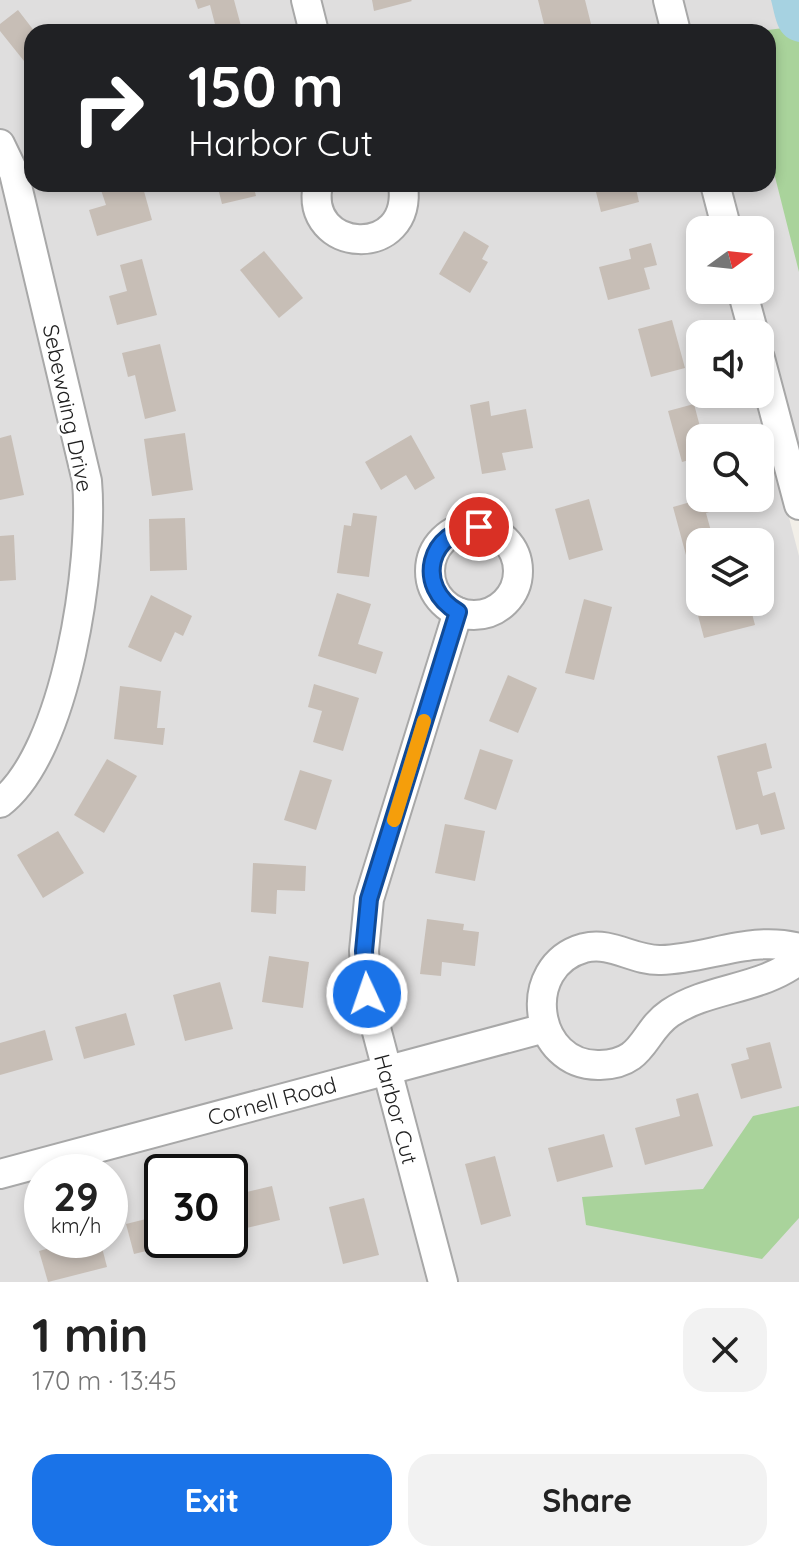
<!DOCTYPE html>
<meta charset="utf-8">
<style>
body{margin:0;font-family:Quicksand,sans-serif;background:#f2f2f2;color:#222;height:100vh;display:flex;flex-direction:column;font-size:30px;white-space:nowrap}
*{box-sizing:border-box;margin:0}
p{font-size:26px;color:#767676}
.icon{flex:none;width:44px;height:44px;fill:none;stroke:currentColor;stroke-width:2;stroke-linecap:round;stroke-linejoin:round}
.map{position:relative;height:1282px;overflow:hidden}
.sheet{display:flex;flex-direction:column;background:#fff;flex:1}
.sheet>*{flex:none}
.guide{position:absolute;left:24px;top:24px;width:752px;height:168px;border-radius:24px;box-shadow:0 4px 12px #0003;background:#202124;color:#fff;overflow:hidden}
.needle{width:52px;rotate:75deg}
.fabs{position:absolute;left:686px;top:216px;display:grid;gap:16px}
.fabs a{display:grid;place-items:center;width:88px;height:88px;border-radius:16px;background:#fff;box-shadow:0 4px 12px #0003;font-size:40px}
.speed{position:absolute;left:24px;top:1154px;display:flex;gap:16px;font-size:40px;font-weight:700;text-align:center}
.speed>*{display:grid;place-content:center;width:104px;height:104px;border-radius:50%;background:#fff;box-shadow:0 4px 12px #0003;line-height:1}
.speed small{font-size:20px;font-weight:400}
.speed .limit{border:4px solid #111;border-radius:12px;background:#fff;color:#111}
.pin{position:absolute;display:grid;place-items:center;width:68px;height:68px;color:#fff;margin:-34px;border:4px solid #fff;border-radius:50%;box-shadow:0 2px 8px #0007}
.me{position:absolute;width:88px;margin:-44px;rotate:357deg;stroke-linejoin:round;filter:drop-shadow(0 0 6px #0008)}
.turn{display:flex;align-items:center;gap:28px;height:168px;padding:0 32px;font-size:36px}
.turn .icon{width:104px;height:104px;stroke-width:2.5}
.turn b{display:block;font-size:56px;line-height:68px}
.round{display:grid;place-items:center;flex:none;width:84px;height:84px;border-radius:24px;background:#f2f2f2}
.headline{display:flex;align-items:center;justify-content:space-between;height:136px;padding:0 32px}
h1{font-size:48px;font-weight:700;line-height:60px}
.button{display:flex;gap:16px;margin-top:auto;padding:16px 32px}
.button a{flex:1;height:92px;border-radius:24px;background:#1a73e8;color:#fff;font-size:32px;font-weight:700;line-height:92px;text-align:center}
.button a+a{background:#f2f2f2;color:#222}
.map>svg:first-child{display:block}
</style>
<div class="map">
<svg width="799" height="1282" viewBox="0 0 799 1282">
<rect width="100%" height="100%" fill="#f2efe8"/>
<g fill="#dfdede" fill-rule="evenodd">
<path d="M0 0H654L662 32H32V184H702L714 230H700V290H730L741 334H700V394H757L799 556V1282H0ZM700 438H760V498H700ZM700 542H760V602H700ZM42 1172H110V1240H42ZM162 1172H230V1240H162Z"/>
<polygon points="680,0 799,0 799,454 756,290 760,290 760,230 740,230 728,184 768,184 768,32 688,32"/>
</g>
<g fill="#a9d39b">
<polygon points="799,26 799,272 768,149 768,32 753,32"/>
<polygon points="799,1106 799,1218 762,1259 586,1225 582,1197 703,1189 753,1116"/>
</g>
<path fill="#a6d2e1" d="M771 0H799V42C777 38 776 19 771 0Z"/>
<g fill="#c7beb6">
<polygon points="195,0 234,0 241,26 217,32 210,5 198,9"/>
<polygon points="372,0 411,0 412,1 374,11"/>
<polygon points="538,0 585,0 593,32 546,32"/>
<polygon points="18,10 35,32 32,32 32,71 0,31 0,24"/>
<polygon points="99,184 142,184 152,220 97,236 89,210 106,205"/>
<polygon points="217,184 253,184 256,196 222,204"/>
<polygon points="594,184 635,184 639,202 601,212"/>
<polygon points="464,231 489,246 482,259 488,262 470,293 439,274"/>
<polygon points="651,243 657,265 644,268 650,289 608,300 599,267 631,259 629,249"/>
<polygon points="264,251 303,298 279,318 240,270"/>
<polygon points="142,259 157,315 117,325 109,296 127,291 120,265"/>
<polygon points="672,320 685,368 651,377 638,329"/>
<polygon points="160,344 176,411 145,419 135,375 128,377 122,353"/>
<polygon points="489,401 491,416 526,409 533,448 502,453 506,470 482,474 470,405"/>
<polygon points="694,404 703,438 700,438 700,457 682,462 668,411"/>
<polygon points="185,433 193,490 152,496 144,439"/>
<polygon points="11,435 24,495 0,500 0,438"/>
<polygon points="411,435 435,478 415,490 406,475 381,490 365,462"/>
<polygon points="700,487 700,498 720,498 722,508 706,513 714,542 700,542 700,551 686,555 673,507 694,501 691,490"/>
<polygon points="589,499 603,550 569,560 555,509"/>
<polygon points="353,513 377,516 369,577 337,573 344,525 351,526"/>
<polygon points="185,518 187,570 150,571 149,519"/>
<polygon points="14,535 16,580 0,581 0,536"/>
<polygon points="700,587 700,602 724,602 725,606 749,602 755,625 704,638 691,589"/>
<polygon points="337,593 371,604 358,644 383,652 376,674 318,656"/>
<polygon points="151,595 192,616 183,636 175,632 161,662 128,647"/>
<polygon points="584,599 612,607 594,680 565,673"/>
<polygon points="508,675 537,688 518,733 489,721"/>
<polygon points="314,684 359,698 343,751 313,742 322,711 308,707"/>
<polygon points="120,686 161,691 157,728 165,728 163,745 114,739"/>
<polygon points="766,743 772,768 757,772 763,796 775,792 785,829 761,835 758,824 736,830 717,756"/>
<polygon points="480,749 513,760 496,810 464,799"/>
<polygon points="107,759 137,776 104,833 74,815"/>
<polygon points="300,770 332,780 316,830 284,820"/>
<polygon points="445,824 485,831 475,881 435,873"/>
<polygon points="58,831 84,873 43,898 17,855"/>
<polygon points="253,863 306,866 305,891 277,890 276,914 251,912"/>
<polygon points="427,919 464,924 463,930 479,932 475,966 442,962 441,976 420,974"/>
<polygon points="269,956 309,962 303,1008 262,1002"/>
<polygon points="220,982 233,1029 185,1041 173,995"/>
<polygon points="126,1013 135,1045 84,1059 75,1027"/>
<polygon points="45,1030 53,1060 0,1075 0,1043"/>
<polygon points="770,1042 782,1088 741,1099 731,1064 749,1059 746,1048"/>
<polygon points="698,1093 713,1146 645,1165 635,1128 680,1116 676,1099"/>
<polygon points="604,1134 613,1167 557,1182 548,1148"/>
<polygon points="495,1156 511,1216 481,1225 465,1164"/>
<polygon points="272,1186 280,1220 230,1232 230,1196"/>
<polygon points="364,1198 379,1255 343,1264 329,1207"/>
<polygon points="162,1215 162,1240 187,1241 134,1254 126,1224"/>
<polygon points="79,1240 100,1240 107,1267 48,1282 39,1251"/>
</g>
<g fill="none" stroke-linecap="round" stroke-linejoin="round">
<g stroke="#a8a8a8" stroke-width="32">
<g id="minor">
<polyline points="306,0 314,32"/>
<polyline points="668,0 676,32"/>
<path d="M0 144 14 173 87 481C94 561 67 752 0 803"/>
<path d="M318 184C303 254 414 261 403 184"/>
<polyline points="715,184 727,230"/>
<polyline points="742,290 754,334"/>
<polyline points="760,358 799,505"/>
<circle cx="474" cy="571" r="44"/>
<path d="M799 948C752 935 707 959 661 960 633 961 612 941 584 948 519 966 533 1067 600 1065 645 1064 642 1032 670 1013 709 987 761 990 799 960"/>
<polyline points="0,1174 545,1028"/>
<polyline points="443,1282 367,994 364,951 369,899 458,612"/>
</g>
</g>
<use href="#minor" stroke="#fff" stroke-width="28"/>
</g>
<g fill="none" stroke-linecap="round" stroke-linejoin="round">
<g stroke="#114b97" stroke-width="20">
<path id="route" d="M367 994 364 951 369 899 458 612C414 587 428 529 479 527"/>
</g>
<use href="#route" stroke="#1a73e8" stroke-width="14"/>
<polyline stroke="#f59e0b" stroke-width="14" points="394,820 424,721"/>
</g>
<g text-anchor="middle" stroke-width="6" stroke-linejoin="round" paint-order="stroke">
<g font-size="22" fill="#212121" stroke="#fff">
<text transform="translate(68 408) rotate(78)" y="8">Sebewaing Drive</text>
<text transform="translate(272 1101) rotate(-15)" y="8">Cornell Road</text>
<text transform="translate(396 1109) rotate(75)" y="8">Harbor Cut</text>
</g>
</g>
</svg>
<div class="fabs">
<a><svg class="needle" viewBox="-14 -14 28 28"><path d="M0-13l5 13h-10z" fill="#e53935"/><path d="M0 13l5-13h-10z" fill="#767676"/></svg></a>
<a><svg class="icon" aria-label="sound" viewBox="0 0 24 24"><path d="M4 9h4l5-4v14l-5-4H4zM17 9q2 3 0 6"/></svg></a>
<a><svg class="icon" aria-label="search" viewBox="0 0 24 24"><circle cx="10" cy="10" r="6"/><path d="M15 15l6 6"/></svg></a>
<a><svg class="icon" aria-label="layers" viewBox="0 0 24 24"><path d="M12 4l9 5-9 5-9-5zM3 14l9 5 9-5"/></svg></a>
</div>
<div class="speed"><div>29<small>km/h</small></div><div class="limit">30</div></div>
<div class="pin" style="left:479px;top:527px;background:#d93025"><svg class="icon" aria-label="arrive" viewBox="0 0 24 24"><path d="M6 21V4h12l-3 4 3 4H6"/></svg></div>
<svg class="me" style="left:367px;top:994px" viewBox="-20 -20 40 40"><circle r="17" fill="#1a73e8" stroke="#fff" stroke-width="3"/><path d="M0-11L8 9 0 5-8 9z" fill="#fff"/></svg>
<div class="guide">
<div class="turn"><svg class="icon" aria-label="right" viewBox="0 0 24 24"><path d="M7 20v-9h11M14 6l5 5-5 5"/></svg><div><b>150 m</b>Harbor Cut</div></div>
</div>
</div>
<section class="sheet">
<div class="headline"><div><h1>1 min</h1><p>170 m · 13:45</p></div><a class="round"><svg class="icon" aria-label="close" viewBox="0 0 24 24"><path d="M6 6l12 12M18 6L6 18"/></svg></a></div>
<div class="button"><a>Exit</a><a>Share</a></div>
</section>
